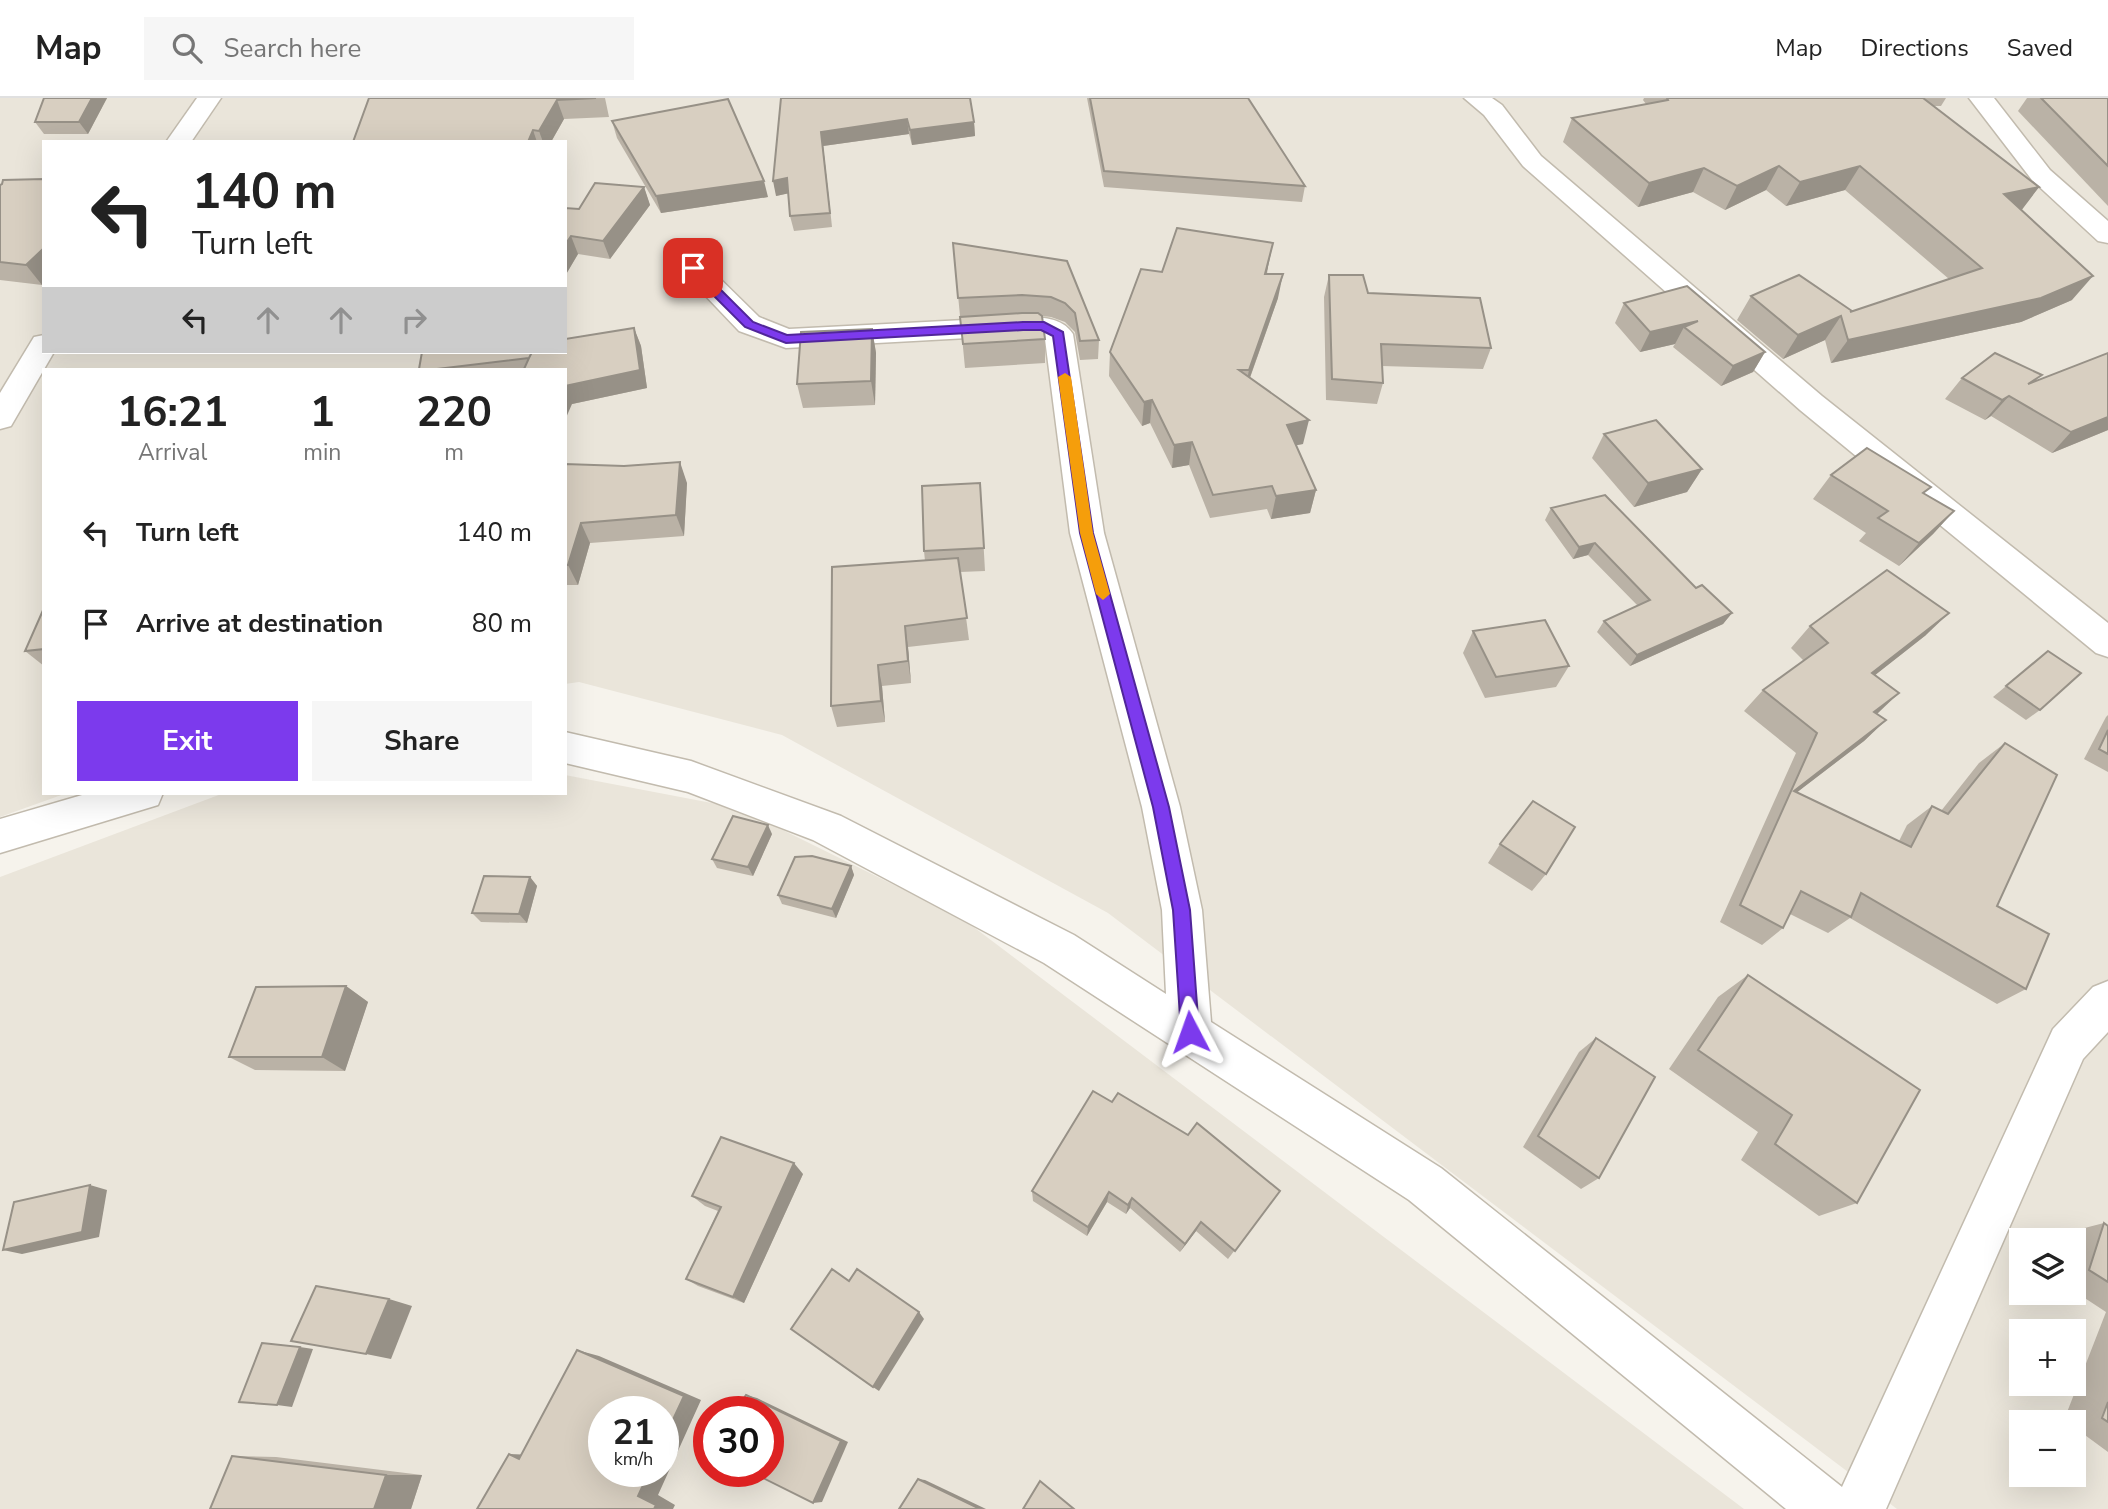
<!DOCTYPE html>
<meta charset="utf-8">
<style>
body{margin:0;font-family:"Nunito Sans",sans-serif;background:#f6f6f6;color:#222;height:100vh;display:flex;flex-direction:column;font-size:26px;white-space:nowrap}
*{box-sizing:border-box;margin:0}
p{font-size:23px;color:#767676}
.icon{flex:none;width:38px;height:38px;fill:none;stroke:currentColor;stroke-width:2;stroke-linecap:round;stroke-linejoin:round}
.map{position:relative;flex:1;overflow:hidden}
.sheet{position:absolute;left:42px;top:270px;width:525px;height:427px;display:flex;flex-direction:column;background:#fff;border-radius:0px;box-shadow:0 7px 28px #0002}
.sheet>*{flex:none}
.hud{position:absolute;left:42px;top:42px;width:525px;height:214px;border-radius:0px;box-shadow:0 7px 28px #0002;background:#fff;color:#222;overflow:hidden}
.tools{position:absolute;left:2009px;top:1130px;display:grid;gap:14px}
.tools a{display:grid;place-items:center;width:77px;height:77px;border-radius:0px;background:#fff;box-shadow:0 7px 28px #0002;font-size:35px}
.speed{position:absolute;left:588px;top:1298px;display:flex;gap:14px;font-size:35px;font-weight:700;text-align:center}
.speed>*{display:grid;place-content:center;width:91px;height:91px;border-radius:50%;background:#fff;box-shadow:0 7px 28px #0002;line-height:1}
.speed small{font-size:18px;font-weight:400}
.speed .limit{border:10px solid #d22;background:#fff;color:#111}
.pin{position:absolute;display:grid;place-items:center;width:60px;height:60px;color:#fff;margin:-30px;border-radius:14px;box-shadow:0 4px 10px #0006}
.me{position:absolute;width:77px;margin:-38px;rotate:356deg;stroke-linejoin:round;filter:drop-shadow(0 0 5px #0008)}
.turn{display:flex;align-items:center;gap:24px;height:147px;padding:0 35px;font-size:32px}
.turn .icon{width:91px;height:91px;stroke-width:2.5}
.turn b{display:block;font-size:49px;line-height:60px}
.lanes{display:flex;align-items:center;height:66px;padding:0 35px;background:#0003;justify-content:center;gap:35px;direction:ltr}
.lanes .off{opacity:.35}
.eta{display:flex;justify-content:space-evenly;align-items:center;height:119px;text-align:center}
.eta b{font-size:42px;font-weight:700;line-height:49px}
.action{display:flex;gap:14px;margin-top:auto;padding:14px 35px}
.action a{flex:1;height:80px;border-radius:0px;background:#7c3aed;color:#fff;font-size:28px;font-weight:700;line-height:80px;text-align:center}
.action a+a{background:#f6f6f6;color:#222}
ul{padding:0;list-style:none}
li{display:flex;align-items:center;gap:21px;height:91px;padding:0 35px}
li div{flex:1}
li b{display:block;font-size:26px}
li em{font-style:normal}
header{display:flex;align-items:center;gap:42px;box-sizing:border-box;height:98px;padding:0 35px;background:#fff;border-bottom:2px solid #e0e0e0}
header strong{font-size:33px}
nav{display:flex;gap:38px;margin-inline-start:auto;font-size:24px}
.search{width:490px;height:63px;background:#f6f6f6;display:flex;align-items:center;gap:18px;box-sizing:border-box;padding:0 24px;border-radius:0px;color:#767676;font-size:26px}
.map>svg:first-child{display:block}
</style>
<header>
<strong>Map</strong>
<div class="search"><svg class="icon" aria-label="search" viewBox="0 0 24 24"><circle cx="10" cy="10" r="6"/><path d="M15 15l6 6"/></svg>Search here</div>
<nav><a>Map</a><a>Directions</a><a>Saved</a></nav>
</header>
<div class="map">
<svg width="2108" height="1411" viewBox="0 0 2108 1411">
<rect width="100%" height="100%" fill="#f6f3ec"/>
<g fill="#eae5da" fill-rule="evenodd">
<path d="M0 0H2108V1411H1897L1108 815 782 637 579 584 565 586V271H44V695H67L0 719ZM44 44H565V254H44ZM2021 1143H2074V1195H2021ZM2021 1234H2074V1286H2021ZM2021 1325H2074V1377H2021Z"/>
<path d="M565 677 738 710 963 821 1744 1411H0V779L224 695H565ZM604 1314H663V1374H604ZM709 1314H768V1374H709Z"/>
</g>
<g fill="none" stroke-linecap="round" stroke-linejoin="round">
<g stroke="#c2bbae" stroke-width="3">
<g id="minor">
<polygon points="197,0 221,0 191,44 166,44"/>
<polygon points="1464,0 1492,0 1502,7 1541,58 1822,298 2108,525 2108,559 2096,555 1800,312 1523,68 1484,17"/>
<polygon points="1969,0 1994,0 2050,72 2108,123 2108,145 2098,143 2032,82"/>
<path d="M693 162 703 164 759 219 789 231 1023 219C1041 219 1062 219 1073 236L1104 435 1180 709 1202 812 1211 924 1441 1070 1842 1389 2053 931 2093 889 2108 883V934L2083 961 1886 1411H1786L1409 1102 1044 865 813 742 688 694 565 665V634L691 663 841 718 1074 837 1166 896 1162 812 1142 709 1070 435 1045 241 1039 237H1023L786 250 739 233 679 170 683 164Z"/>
<polygon points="44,237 44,254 54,254 11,328 0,331 0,295 34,239"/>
<polygon points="89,695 163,695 158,707 0,755 0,721"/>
</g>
</g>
<use href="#minor" fill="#fff" fill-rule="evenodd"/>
</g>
<g fill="#bab2a6">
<polygon points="44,0 107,0 88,36 44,36 35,24"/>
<polygon points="369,0 605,0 609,19 564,21 551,44 353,44"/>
<polygon points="781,0 974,24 975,38 912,47 909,36 823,48 832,129 794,133 790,118 789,95 776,98"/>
<polygon points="1087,0 1248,0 1305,88 1302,104 1104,89"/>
<polygon points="1644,0 1946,0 1941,8 1933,8 2039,89 2021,112 2072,202 2021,224 1831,265 1825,242 1783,261 1737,222 1751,198 1852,214 1949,181 1845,92 1786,108 1766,92 1725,112 1693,94 1638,109 1563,44 1572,20 1646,6 1643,2"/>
<polygon points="2027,0 2108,0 2108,108 2018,13"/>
<polygon points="612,23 768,99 661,115 617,40"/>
<polygon points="44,81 44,186 42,187 0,182 0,87"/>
<polygon points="644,89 650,107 610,161 578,156 565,178 565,110 579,111"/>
<polygon points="953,145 1067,163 1099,242 1098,261 1080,262 1075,234 1065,224 1051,219 1042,218 1045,241 1045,265 965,270"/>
<polygon points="1268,169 1267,176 1278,200 1250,280 1303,346 1296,347 1316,392 1310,415 1271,421 1267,411 1210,420 1189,367 1172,370 1150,325 1142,328 1109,278 1110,254 1162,174"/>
<polygon points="1329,177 1491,250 1483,271 1382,268 1383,285 1377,306 1326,302 1324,199"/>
<polygon points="1624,205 1765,254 1753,274 1721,288 1673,249 1675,246 1640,254 1615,225"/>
<polygon points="634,230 641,248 647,290 572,306 565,271 419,271 565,254"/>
<polygon points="872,231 876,255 875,307 803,310 797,286"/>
<polygon points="2108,255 2108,332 2052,355 1991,318 1985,322 1945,301 1962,280 2038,282"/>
<polygon points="1604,336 1702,371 1687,394 1634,409 1592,360"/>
<polygon points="565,366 687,385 684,438 590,445 578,487 565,487"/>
<polygon points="1831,377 1925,396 1954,413 1933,436 1899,468 1859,443 1866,435 1813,401"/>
<polygon points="980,385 985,473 960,474 969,542 908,549 911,585 882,588 885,624 837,629 831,608 925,463 924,453"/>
<polygon points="1551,410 1696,490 1732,515 1723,526 1630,568 1597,534 1604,523 1638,508 1588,457 1573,461 1545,422"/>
<polygon points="44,510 44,568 25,553"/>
<polygon points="1810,528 1926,537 1875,577 1877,616 1886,622 1864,643 1797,694 1899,743 1907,727 1932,708 1941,713 1979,665 2005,645 1997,808 2026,891 1997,906 1850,820 1828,835 1790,816 1783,830 1762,847 1720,824 1796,655 1744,613 1763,592 1804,563 1791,550"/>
<polygon points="1473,533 1569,568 1556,589 1485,600 1463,555"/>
<polygon points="2048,553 2040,612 2026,622 1993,599"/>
<polygon points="2108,617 2108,674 2084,661 2106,619"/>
<polygon points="772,736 753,778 717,770 712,761"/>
<polygon points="1500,746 1546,776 1532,793 1488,765"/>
<polygon points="851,768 854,777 836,820 782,806 778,797"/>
<polygon points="530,779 537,788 527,825 481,824 472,815"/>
<polygon points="1748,877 1857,1105 1819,1118 1741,1062 1758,1034 1669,971 1718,899"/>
<polygon points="346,888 368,904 345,973 255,972 229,959"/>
<polygon points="1596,940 1599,1080 1581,1091 1523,1049 1579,954"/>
<polygon points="1112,1004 1280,1093 1228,1161 1196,1133 1180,1154 1130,1110 1126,1116 1107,1104 1087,1138 1033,1103 1032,1093"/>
<polygon points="803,1076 744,1205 698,1188 686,1181 718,1113 705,1108 692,1098"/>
<polygon points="2104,1125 2108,1128 2108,1354 2074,1329 2074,1325 2067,1325 2064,1322 2106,1214 2074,1193 2074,1143 2066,1143 2069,1134"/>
<polygon points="232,1358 276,1359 422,1377 411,1411 210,1411"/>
</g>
<g fill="#979187">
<polygon points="92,0 107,0 88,36 79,24"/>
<polygon points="557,2 564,21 551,44 543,44 539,33"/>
<polygon points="907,21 909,36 823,48 832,129 821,34"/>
<polygon points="974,24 975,38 912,47 910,32"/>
<polygon points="533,32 537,44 528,44"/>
<polygon points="1779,68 1766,92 1725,112 1737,88"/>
<polygon points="1860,68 1845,92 1786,108 1800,84"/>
<polygon points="1704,70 1693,94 1638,109 1649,85"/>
<polygon points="787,80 790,95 776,98 773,83"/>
<polygon points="764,83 768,99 661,115 656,98"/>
<polygon points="644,89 650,107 610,161 603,143"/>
<polygon points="2039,89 2021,113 2004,96"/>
<polygon points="571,138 578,156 565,178 565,147"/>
<polygon points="1273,145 1268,169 1260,200 1265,176"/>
<polygon points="44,150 44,186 42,187 26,167"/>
<polygon points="1283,176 1278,200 1244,296 1249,272"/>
<polygon points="2093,178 2072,202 2021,224 1831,265 1848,242"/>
<polygon points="1841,218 1825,242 1783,261 1798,237"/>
<polygon points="1698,223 1684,229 1675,246 1640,254 1650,234"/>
<polygon points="634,230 641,248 647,290 572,306 565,322 565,288"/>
<polygon points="872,231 876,255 875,307 871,283"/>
<polygon points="1765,254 1753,274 1721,288 1733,268"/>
<polygon points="2009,298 1991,318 1985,322 2002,302"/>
<polygon points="1152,302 1150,325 1142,328 1144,304"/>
<polygon points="2108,319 2108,332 2052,355 2071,334"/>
<polygon points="1309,322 1303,346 1281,350 1287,327"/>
<polygon points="1192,344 1189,367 1172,370 1174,347"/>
<polygon points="680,364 687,385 684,438 676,417"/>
<polygon points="1702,371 1687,394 1634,409 1648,385"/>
<polygon points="1316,392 1310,415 1271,421 1276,398"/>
<polygon points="1954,413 1933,436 1899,468 1919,445"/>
<polygon points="581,425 590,445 578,487 568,467"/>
<polygon points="1595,445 1588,457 1573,461 1579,449"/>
<polygon points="1732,515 1723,526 1630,568 1637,557"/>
<polygon points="1949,515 1926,537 1851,596 1872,575"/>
<polygon points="905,528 908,549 911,585 908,563"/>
<polygon points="878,567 882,588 885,624 881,603"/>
<polygon points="1899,595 1877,616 1874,614"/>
<polygon points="1886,622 1864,643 1787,702 1794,693"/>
<polygon points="768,727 772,736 753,778 748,769"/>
<polygon points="851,768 854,777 836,820 832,811"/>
<polygon points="530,779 537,788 527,825 519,816"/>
<polygon points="346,888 368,904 345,973 322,959"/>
<polygon points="794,1065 803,1076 744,1205 733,1199"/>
<polygon points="90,1087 107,1092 99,1139 22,1156 3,1152"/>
<polygon points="1109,1094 1107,1104 1087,1138 1088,1129"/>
<polygon points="1132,1100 1130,1110 1126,1116 1128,1107"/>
<polygon points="1201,1124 1196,1133 1180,1154 1185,1146"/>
<polygon points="389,1201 412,1208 391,1261 366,1256"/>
<polygon points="919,1214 924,1221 879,1293 873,1289"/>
<polygon points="300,1249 313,1251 292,1309 277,1307"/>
<polygon points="577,1252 599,1258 701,1302 658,1397 675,1407 673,1411 654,1411 638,1398 649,1374 663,1374 663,1343"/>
<polygon points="746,1297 757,1300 848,1344 822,1404 813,1405"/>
<polygon points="509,1356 535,1357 519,1361"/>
<polygon points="386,1377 422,1377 411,1411 374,1411"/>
<polygon points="918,1381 925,1382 986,1411 980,1411"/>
</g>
<g fill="#d8cfc1" stroke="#979187" stroke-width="2">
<polygon points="44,0 92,0 79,24 35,24"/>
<polygon points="369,0 596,0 557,2 539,33 533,32 528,44 353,44"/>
<polygon points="781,0 970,0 974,24 910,32 907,21 821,34 830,115 790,118 787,80 773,83"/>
<polygon points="1090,0 1248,0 1305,88 1104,73"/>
<polygon points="1667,0 1923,0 2039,89 2004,96 2093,178 2041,200 1848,242 1841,218 1798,237 1751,198 1799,177 1852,213 1850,214 1982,170 1860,68 1800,84 1779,68 1737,88 1704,70 1649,85 1572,20 1668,2"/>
<polygon points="2041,0 2108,0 2108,68"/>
<polygon points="728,1 764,83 656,98 612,23"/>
<polygon points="44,81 44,150 26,167 0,164 0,87 2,86 3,82"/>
<polygon points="595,85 644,89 603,143 571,138 565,147 565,110 579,111"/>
<polygon points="1177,130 1273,145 1265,176 1283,176 1249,272 1239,272 1309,322 1287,327 1316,392 1276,398 1272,388 1213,397 1192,344 1174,347 1152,302 1144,304 1110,254 1141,171 1162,174"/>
<polygon points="953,145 1067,163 1099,242 1080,243 1075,215 1065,205 1051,199 1022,197 958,200"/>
<polygon points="1329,177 1363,177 1368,195 1480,200 1491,250 1381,246 1383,285 1332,281"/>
<polygon points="1687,188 1765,254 1733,268 1684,229 1698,223 1650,234 1624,205"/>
<polygon points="1022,215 1038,215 1042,218 1045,241 963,246 960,219"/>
<polygon points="634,230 640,272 565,288 565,271 524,271 529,260 437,271 419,271 422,254 532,254 529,260 532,254 565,254 565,241"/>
<polygon points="872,231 871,283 797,286 801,234"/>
<polygon points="1995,255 2042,277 2028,286 2108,255 2108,319 2071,334 2009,298 2002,302 1962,280"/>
<polygon points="1656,322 1702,371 1648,385 1604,336"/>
<polygon points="1867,350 1931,389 1923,395 1954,413 1919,445 1878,420 1888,413 1831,377"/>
<polygon points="680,364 676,417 581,425 568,467 565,467 565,366 624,368"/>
<polygon points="980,385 984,450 924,453 922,388"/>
<polygon points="1605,397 1696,490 1702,487 1732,515 1637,557 1604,523 1650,502 1595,445 1579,449 1551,410"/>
<polygon points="958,460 967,520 905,528 908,563 878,567 881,603 831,608 832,469"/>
<polygon points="1887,472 1949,515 1872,575 1899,595 1874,614 1886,622 1794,693 1911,749 1932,708 1948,716 2005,645 2057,677 1997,808 2049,836 2026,891 1861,795 1851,819 1801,793 1783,830 1740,807 1817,635 1763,592 1828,545 1810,528"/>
<polygon points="44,510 44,551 25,553"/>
<polygon points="1545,522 1569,568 1496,579 1473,533"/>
<polygon points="2048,553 2081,575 2040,612 2006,588"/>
<polygon points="2108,632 2108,656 2099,651"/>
<polygon points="1533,703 1575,729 1546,776 1500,746"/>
<polygon points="733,718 768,727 748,769 712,761"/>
<polygon points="812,758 851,768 832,811 778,797 795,759"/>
<polygon points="484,778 530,779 519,816 472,815"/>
<polygon points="1748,877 1920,992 1857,1105 1775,1046 1792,1017 1698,952"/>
<polygon points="346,888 322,959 229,959 256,889"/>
<polygon points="1596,940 1655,979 1599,1080 1538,1038"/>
<polygon points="1093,993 1112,1004 1118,995 1188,1037 1197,1025 1280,1093 1235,1153 1201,1124 1185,1146 1132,1100 1128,1107 1109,1094 1088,1129 1032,1093"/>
<polygon points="721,1039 794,1065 733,1199 686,1181 721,1109 692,1098"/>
<polygon points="90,1087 82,1134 3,1152 14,1104"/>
<polygon points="2104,1125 2108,1128 2108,1184 2089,1172"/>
<polygon points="832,1171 849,1183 857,1171 919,1214 873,1289 791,1231"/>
<polygon points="316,1188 389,1201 366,1256 291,1243"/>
<polygon points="262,1245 300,1249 277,1307 239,1304"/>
<polygon points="577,1252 684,1298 663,1343 663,1314 604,1314 604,1374 649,1374 638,1398 656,1407 654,1411 477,1411 509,1356 519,1361"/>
<polygon points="746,1297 841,1343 813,1405 751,1374 768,1374 768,1314 734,1314"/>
<polygon points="2108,1304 2108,1324 2102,1320"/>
<polygon points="232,1358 386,1377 374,1411 210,1411"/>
<polygon points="918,1381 980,1411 899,1411"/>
<polygon points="1040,1383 1074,1411 1023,1411"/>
</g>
<polygon fill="#7c3aed" stroke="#51269a" stroke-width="2" points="689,168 697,168 753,224 787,237 1023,224 1044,224 1063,234 1093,435 1169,709 1190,812 1199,934 1196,940 1190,942 1184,940 1181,934 1173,812 1153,709 1080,435 1053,238 1041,232 1023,232 786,245 745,229 689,173"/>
<polygon fill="#f59e0b" points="1065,275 1071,279 1093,435 1110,496 1103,502 1096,496 1080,435 1058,279"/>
</svg>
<div class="tools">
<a><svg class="icon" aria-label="layers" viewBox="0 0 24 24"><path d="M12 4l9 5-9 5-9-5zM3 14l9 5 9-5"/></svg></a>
<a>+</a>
<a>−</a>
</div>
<div class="speed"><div>21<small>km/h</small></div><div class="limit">30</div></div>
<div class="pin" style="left:693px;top:170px;background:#d93025"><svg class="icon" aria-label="arrive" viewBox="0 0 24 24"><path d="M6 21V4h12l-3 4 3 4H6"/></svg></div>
<svg class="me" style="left:1190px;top:934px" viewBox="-20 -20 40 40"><path d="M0-17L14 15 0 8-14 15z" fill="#7c3aed" stroke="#fff" stroke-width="4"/></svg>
<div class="hud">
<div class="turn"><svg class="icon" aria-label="left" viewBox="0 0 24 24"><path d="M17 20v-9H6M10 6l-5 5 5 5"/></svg><div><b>140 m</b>Turn left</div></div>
<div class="lanes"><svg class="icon" aria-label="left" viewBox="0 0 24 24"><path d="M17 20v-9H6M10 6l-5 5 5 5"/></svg><svg class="icon off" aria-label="ahead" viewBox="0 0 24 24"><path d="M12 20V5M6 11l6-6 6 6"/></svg><svg class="icon off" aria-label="ahead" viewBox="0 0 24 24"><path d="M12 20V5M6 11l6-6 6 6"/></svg><svg class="icon off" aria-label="right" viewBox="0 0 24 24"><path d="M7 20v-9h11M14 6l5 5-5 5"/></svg></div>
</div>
<section class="sheet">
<div class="eta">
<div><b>16:21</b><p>Arrival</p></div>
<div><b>1</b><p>min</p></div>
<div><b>220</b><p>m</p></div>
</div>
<ul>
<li><svg class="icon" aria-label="left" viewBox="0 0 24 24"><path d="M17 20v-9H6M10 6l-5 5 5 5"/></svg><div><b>Turn left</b></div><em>140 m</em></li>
<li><svg class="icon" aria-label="arrive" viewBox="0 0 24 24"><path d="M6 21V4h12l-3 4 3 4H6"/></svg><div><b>Arrive at destination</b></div><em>80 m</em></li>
</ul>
<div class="action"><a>Exit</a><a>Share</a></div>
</section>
</div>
